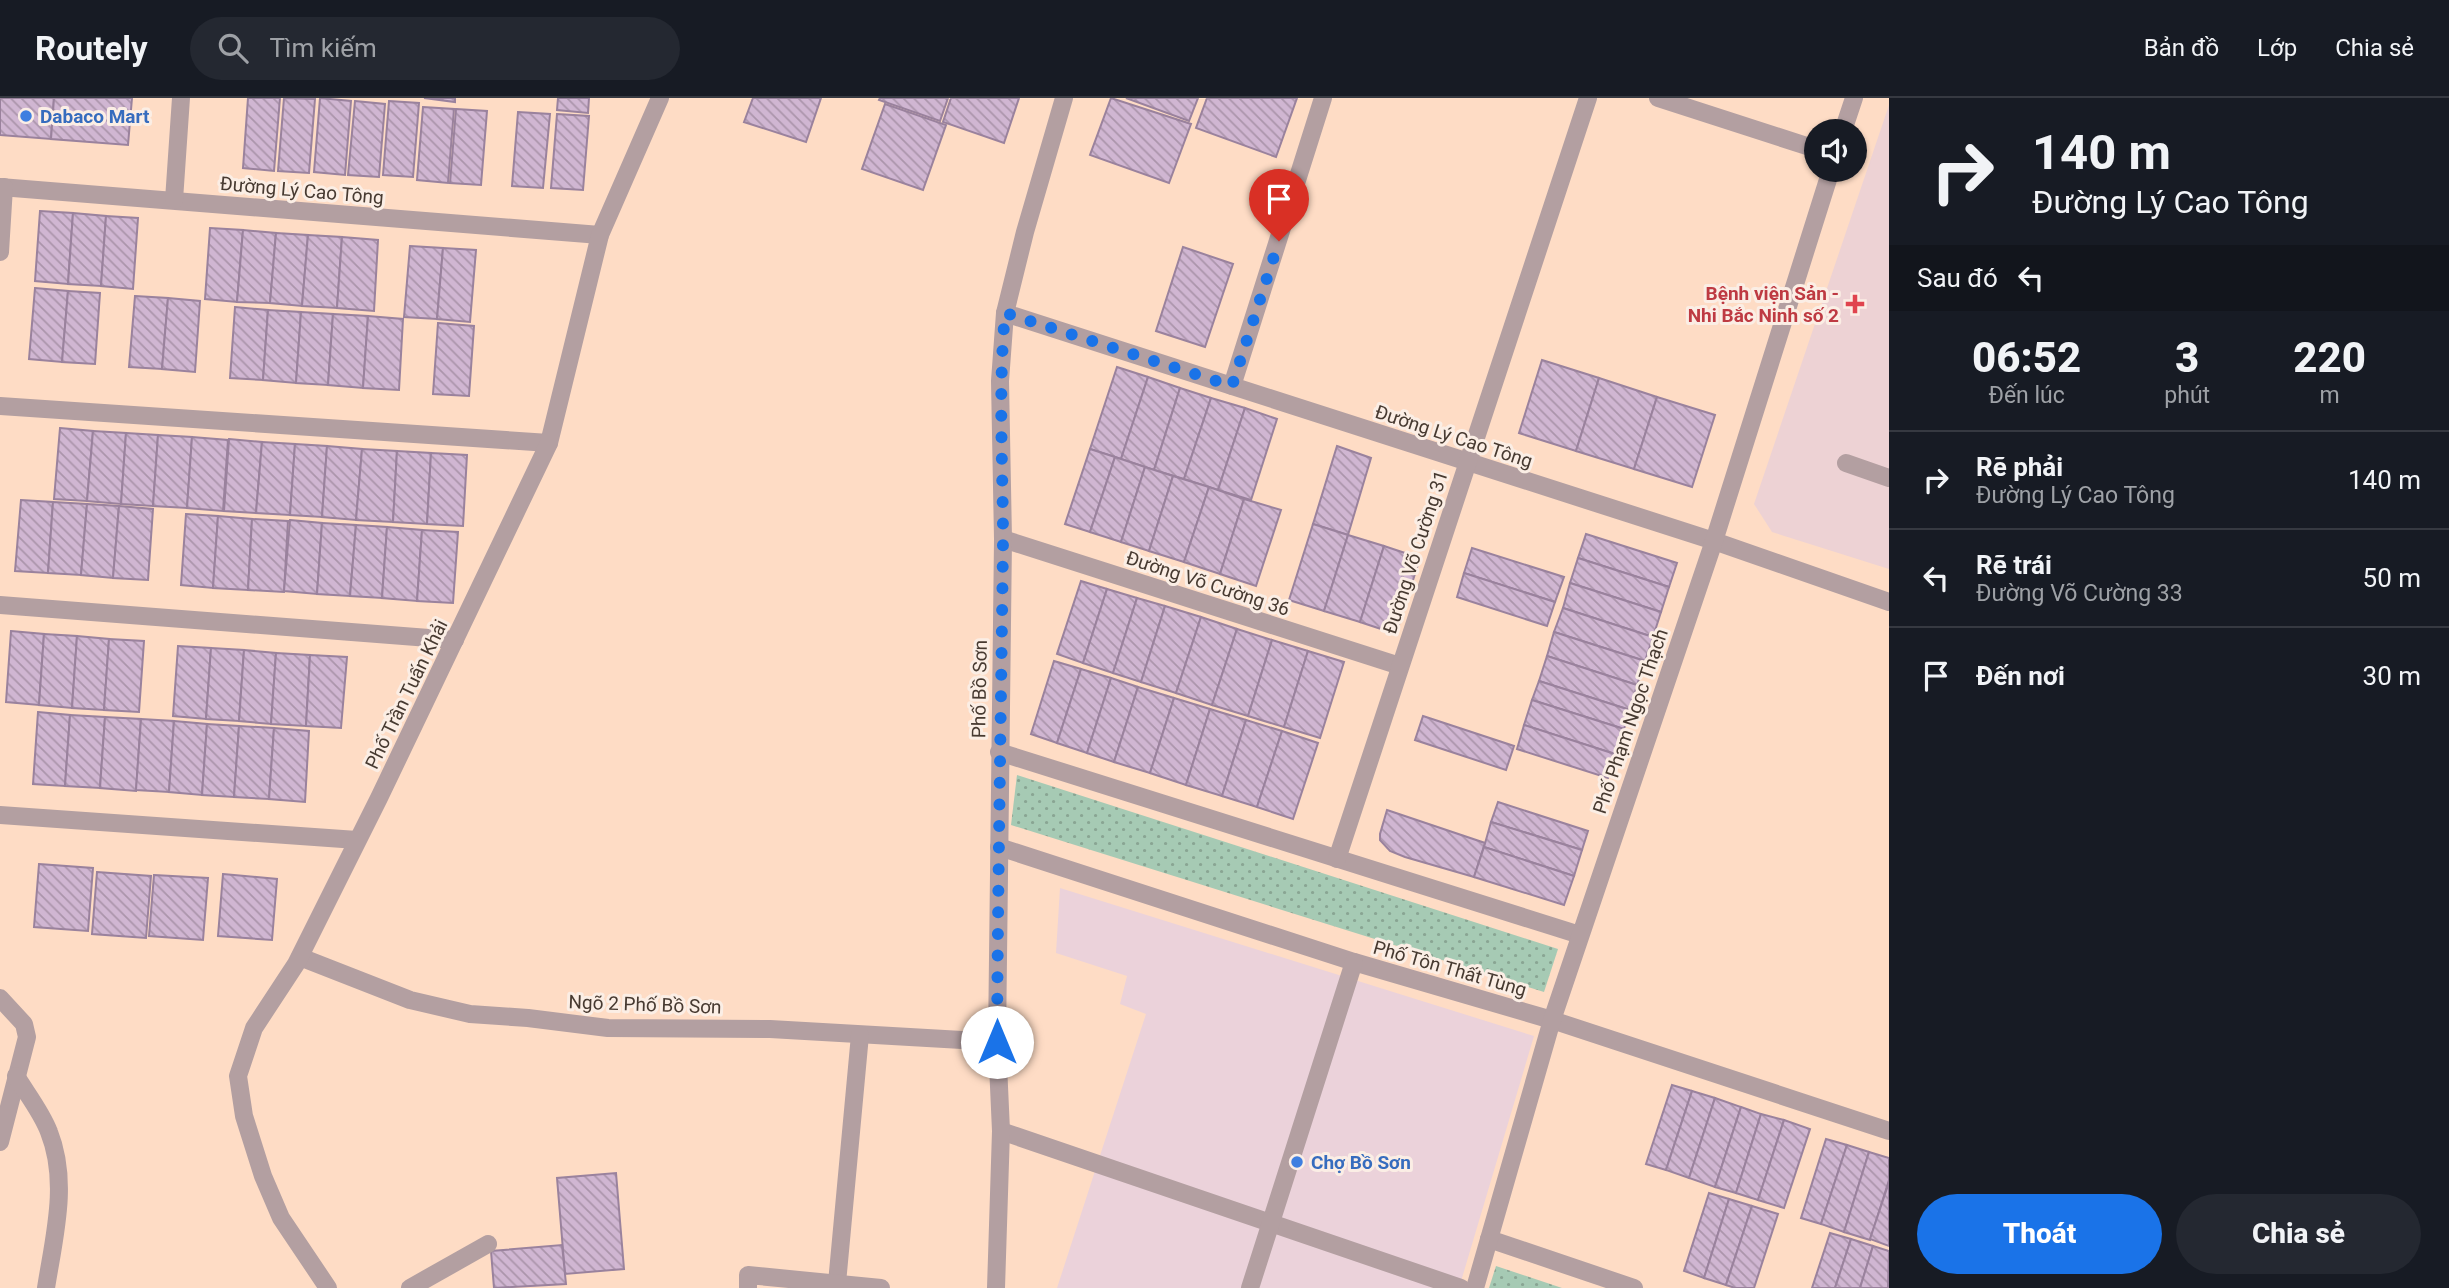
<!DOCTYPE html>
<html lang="vi">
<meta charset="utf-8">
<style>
body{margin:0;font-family:Roboto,sans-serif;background:#242831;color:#f1f3f6;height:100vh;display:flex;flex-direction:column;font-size:26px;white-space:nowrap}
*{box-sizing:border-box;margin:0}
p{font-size:23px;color:#9ea1a6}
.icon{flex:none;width:38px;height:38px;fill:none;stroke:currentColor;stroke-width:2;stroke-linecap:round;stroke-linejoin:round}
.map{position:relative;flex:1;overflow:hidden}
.side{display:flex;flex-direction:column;background:#171b24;width:560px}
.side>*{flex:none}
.hud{background:#171b24;color:#f1f3f6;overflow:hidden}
.buttons{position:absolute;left:1804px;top:21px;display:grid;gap:14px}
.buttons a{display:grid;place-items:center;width:63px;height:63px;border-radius:50%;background:#171b24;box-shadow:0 2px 5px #0004;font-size:35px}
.pin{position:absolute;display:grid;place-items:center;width:60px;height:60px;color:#fff;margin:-72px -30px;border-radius:50% 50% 50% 0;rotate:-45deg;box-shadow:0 0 7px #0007}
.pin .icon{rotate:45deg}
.me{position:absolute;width:77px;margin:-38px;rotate:0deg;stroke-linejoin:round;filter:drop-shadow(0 0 5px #0008)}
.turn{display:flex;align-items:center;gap:24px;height:147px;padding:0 28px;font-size:32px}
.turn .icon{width:91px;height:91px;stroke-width:2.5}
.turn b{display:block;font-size:49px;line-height:60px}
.then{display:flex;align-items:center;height:66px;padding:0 28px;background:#0003;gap:14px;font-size:26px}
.eta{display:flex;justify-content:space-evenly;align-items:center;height:119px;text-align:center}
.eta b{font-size:42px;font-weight:800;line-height:49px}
.cta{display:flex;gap:14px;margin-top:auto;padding:14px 28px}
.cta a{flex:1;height:80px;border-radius:42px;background:#1a73e8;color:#fff;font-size:28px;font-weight:800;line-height:80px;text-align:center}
.cta a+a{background:#242831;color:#f1f3f6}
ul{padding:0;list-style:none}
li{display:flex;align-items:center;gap:21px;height:98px;padding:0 28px;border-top:2px solid #363941}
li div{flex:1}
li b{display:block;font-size:26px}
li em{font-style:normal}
header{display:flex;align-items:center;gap:42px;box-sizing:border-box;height:98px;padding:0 35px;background:#171b24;border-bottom:2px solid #363941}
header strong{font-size:33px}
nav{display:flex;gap:38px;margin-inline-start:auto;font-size:24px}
.search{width:490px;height:63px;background:#242831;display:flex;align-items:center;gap:18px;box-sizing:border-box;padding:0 24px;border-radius:38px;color:#9ea1a6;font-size:26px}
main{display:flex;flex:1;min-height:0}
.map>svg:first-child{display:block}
</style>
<header>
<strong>Routely</strong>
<div class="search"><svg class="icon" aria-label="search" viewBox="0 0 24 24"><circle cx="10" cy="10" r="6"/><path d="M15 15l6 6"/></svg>Tìm kiếm</div>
<nav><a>Bản đồ</a><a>Lớp</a><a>Chia sẻ</a></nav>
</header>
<main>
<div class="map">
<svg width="1889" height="1190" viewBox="0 0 1889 1190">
<defs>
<pattern id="green-dots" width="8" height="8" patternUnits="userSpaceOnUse" patternTransform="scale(1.75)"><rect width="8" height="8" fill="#a6cab4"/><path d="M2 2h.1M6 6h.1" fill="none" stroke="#89a593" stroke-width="1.8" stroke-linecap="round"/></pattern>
<pattern id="building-back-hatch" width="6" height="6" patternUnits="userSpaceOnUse" patternTransform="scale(1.75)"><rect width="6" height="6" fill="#d0b6d2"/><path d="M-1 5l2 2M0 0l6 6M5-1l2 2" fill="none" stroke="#ab95ab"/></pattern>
</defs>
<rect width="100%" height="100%" fill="#fedcc5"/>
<polygon fill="#ebd2da" points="1060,790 1534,938 1459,1190 1057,1190 1146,916 1120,906 1127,878 1056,855"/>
<polygon fill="#edd2d4" points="1889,7 1889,471 1772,434 1754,406"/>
<g fill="url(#green-dots)">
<polygon points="1017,677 1558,851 1544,894 1011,727"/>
<polygon points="1496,1168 1562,1190 1489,1190"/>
</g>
<g fill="url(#building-back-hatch)" stroke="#9a829d" stroke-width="2">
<polygon points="0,0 54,0 51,41 0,37"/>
<polygon points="54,0 132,0 128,47 51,41"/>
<polygon points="248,0 280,0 274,73 243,70"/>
<polygon points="284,0 315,1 309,75 278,73"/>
<polygon points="320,0 351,3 345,77 314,74"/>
<polygon points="424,0 455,0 455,4"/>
<polygon points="558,0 589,0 588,15 557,12"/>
<polygon points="753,0 821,0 806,44 744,24"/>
<polygon points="880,0 948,0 940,23 879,2"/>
<polygon points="951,0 1019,0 1004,45 943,24"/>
<polygon points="1111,0 1191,26 1169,85 1090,57"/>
<polygon points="1126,0 1198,0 1189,23"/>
<polygon points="1207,0 1297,0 1276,59 1196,30"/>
<polygon points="355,3 385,6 379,79 348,77"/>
<polygon points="389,3 419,5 413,79 383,77"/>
<polygon points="885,6 946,27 923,92 862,71"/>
<polygon points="423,9 454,11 448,85 417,82"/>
<polygon points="456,11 487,13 481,87 450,85"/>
<polygon points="518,14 550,16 543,90 512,88"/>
<polygon points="557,16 589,18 583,92 551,90"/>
<polygon points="40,113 73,115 68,186 35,183"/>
<polygon points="73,115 106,118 101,188 68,186"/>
<polygon points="106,118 138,120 133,191 101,188"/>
<polygon points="210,130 243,132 237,204 205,201"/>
<polygon points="243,132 276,135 270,205 237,204"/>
<polygon points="276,135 308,137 302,208 270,205"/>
<polygon points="308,137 342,139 337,210 302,208"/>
<polygon points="342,139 378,142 374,213 337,210"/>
<polygon points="410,148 443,150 437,221 404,219"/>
<polygon points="1183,149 1233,166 1205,249 1156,233"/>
<polygon points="443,150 476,152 470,224 437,221"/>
<polygon points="35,190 68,193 62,264 29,261"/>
<polygon points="68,193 100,195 95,266 62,264"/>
<polygon points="135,198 168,200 162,271 129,269"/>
<polygon points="168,200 200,203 195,274 162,271"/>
<polygon points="235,209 268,212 263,282 230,280"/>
<polygon points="268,212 301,214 296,285 263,282"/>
<polygon points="301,214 333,216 328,287 296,285"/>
<polygon points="333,216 368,218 363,290 328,287"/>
<polygon points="368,218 403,221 399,292 363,290"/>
<polygon points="438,225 474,228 469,298 433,296"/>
<polygon points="1542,262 1599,280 1576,353 1519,335"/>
<polygon points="1117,269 1148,279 1121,361 1090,351"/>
<polygon points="1148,279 1180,290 1154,372 1121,361"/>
<polygon points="1599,280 1657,299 1634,371 1576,353"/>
<polygon points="1180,290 1211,300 1184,381 1154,372"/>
<polygon points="1657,299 1715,317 1692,389 1634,371"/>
<polygon points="1211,300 1245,310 1218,392 1184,381"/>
<polygon points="1245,310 1277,321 1251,402 1218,392"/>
<polygon points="60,330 93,333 87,403 54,401"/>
<polygon points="93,333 126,335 121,406 87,403"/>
<polygon points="126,335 158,337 153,408 121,406"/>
<polygon points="158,337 192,339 187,410 153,408"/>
<polygon points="192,339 228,342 223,413 187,410"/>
<polygon points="229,341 262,344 256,415 224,413"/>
<polygon points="262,344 295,346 290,417 256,415"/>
<polygon points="295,346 327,348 322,419 290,417"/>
<polygon points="327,348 362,351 356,422 322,419"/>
<polygon points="1337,348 1371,360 1348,437 1313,426"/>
<polygon points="362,351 397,353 393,424 356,422"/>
<polygon points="1090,351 1115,359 1090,434 1065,426"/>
<polygon points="397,353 431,355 427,426 393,424"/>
<polygon points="431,355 467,357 463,428 427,426"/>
<polygon points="1115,359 1145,369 1121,444 1090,434"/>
<polygon points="1145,369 1173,378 1149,453 1121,444"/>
<polygon points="1173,378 1209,389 1184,464 1149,453"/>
<polygon points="1209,389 1244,401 1220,476 1184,464"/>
<polygon points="1244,401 1281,412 1256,488 1220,476"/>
<polygon points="21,402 53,404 48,475 15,473"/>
<polygon points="53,404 87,406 81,477 48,475"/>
<polygon points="87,406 119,408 113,480 81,477"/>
<polygon points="119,408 153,411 148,482 113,480"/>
<polygon points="186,416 218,418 213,490 181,487"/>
<polygon points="218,418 252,421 248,492 213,490"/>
<polygon points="252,421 288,423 284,494 248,492"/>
<polygon points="290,422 322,425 317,496 284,493"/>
<polygon points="322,425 356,427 350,498 317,496"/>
<polygon points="1313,426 1348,437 1324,513 1289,502"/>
<polygon points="356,427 387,429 382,500 350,498"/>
<polygon points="387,429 422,432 417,503 382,500"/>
<polygon points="422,432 458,434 453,505 417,503"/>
<polygon points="1586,436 1677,465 1669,489 1578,460"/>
<polygon points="1348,437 1384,448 1360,524 1324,513"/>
<polygon points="1384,448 1420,460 1396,536 1360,524"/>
<polygon points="1472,450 1564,479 1555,504 1464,475"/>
<polygon points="1578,460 1669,489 1661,514 1570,485"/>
<polygon points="1464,475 1555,504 1547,528 1457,499"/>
<polygon points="1081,483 1107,491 1083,565 1057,556"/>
<polygon points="1570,485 1661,514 1653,539 1563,510"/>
<polygon points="1107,491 1137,500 1113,575 1083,565"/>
<polygon points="1137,500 1165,508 1141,584 1113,575"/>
<polygon points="1165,508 1201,519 1176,595 1141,584"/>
<polygon points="1563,510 1653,539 1645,563 1554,534"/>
<polygon points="1201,519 1237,531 1212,607 1176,595"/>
<polygon points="1237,531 1272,542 1248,618 1212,607"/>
<polygon points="11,533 44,536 39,607 6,604"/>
<polygon points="1554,534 1645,563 1637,587 1547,558"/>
<polygon points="44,536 77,538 72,610 39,607"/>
<polygon points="77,538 109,541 104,612 72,610"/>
<polygon points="109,541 144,543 139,614 104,612"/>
<polygon points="1272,542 1308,553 1284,629 1248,618"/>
<polygon points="178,548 211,550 206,621 173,618"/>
<polygon points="211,550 244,552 239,623 206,621"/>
<polygon points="244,552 276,555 271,626 239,623"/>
<polygon points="1308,553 1344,564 1320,640 1284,629"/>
<polygon points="276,555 310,557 306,628 271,626"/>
<polygon points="310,557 347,559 341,630 306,628"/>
<polygon points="1547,558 1637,587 1630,612 1539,583"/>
<polygon points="1054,563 1081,571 1057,645 1031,636"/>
<polygon points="1081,571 1111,580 1087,655 1057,645"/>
<polygon points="1111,580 1138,589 1114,664 1087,655"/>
<polygon points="1539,583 1630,612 1624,631 1532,602"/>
<polygon points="1138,589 1174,600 1150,675 1114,664"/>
<polygon points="1174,600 1210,611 1186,687 1150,675"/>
<polygon points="1532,602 1624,631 1615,656 1524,627"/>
<polygon points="1210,611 1246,622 1222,698 1186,687"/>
<polygon points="38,614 70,617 65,688 33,686"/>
<polygon points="70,617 105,619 100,690 65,688"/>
<polygon points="1423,618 1514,648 1506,672 1415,642"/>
<polygon points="105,619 141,621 136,693 100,690"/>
<polygon points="141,621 174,623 169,694 136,692"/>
<polygon points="1246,622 1282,633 1257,709 1222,698"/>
<polygon points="174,623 207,626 202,697 169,694"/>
<polygon points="207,626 239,628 234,699 202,697"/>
<polygon points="1524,627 1615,656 1608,680 1517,651"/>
<polygon points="239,628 274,630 269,701 234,699"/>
<polygon points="274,630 309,633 305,704 269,701"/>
<polygon points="1282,633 1318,645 1293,721 1257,709"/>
<polygon points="1498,704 1588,733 1582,752 1491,724"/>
<polygon points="1387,712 1485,745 1474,779 1405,759 1390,753 1380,742 1380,736"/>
<polygon points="1491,724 1582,752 1574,778 1484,749"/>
<polygon points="1484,749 1574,778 1564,807 1474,779"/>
<polygon points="39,766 93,770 88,833 34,829"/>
<polygon points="97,774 151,778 146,840 92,836"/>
<polygon points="223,776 277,781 272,842 218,838"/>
<polygon points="154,777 208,780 203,842 149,838"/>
<polygon points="1672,987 1692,993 1666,1072 1646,1066"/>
<polygon points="1692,993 1715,1000 1689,1080 1666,1072"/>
<polygon points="1715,1000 1741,1009 1715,1089 1689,1080"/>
<polygon points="1741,1009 1761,1016 1736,1095 1715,1089"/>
<polygon points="1761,1016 1784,1022 1758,1102 1736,1095"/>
<polygon points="1784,1022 1810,1031 1784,1110 1758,1102"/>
<polygon points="1826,1041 1847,1047 1821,1126 1801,1120"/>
<polygon points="1847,1047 1869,1054 1844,1134 1821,1126"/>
<polygon points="1869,1054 1889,1060 1889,1082 1870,1142 1844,1134"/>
<polygon points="616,1075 624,1171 565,1176 557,1080"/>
<polygon points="1889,1084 1889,1148 1870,1141"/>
<polygon points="1709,1095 1729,1101 1704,1180 1684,1173"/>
<polygon points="1729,1101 1752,1108 1726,1187 1704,1180"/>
<polygon points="1752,1108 1778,1116 1754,1190 1735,1190 1726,1187"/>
<polygon points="1830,1135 1851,1141 1835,1190 1812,1190"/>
<polygon points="1851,1141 1873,1148 1860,1190 1835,1190"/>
<polygon points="562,1147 566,1186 494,1190 491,1153"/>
<polygon points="1873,1148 1889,1153 1888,1190 1860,1190"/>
</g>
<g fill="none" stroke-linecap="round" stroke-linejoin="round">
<g stroke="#b39fa1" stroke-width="18">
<polyline points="1658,0 1816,51"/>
<polyline points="1843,33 1854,0"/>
<polyline points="0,89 600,137"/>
<polyline points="174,102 181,0"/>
<polyline points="0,154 4,89"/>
<polyline points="1005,215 1714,443 1889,504"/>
<polyline points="1232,288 1323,0"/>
<polyline points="0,308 549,345"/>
<polyline points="1846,365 1889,380"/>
<polyline points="1003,441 1400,568"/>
<polyline points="0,507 455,542"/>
<polyline points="999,654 1580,837"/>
<polyline points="0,717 357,742"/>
<polyline points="999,749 1354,864 1552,922 1889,1033"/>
<polyline points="1337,761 1588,0"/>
<polyline points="300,859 410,902 470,916 528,920 608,930 770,931 997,944"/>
<polyline points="0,900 24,926 27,939 0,1044"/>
<path d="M16 978C27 996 42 1015 49 1034 69 1084 54 1139 46 1190"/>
<polyline points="1001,1033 1461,1190"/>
<polyline points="1489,1141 1634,1190"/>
<polyline points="837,1185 860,937"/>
<polyline points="328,1190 281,1120 263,1078 244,1018 238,978 254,930 296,866 379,700 549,345 600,137 660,0"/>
<polyline points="410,1190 488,1146"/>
<polyline points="748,1190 748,1177 881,1190"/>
<polyline points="996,1190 1001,1033 997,944 1003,441 1000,283 1005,215 1025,134 1064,0"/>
<polyline points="1250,1190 1354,864"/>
<polyline points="1475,1190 1552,922 1714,443 1831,72"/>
</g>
</g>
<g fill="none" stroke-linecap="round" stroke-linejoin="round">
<path stroke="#1a73e8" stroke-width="12" stroke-dasharray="0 21.6" d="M997 944C998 777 1001 610 1003 444 1003 367 998 292 1005 215L1232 288 1279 143"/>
</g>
<g fill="#3f7fe0" stroke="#fbeee5" stroke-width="2.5">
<circle cx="26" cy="18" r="7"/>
<circle cx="1297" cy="1064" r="7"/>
</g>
<path fill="#e0444e" stroke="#fbeee5" stroke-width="2.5" d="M1851.5 195.5h7v7h7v7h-7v7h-7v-7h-7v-7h7z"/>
<g text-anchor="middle" stroke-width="6" stroke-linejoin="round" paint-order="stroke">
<g font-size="19" font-weight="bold" fill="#366cbe" stroke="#fbeee5" text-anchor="start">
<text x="40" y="25">Dabaco Mart</text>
<text x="1311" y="1071">Chợ Bồ Sơn</text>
</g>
<g font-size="19" fill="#473a31" stroke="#fbeee5">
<text transform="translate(302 92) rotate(5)" y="7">Đường Lý Cao Tông</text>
<text transform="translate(1454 338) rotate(18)" y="7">Đường Lý Cao Tông</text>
<text transform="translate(1415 454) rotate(-72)" y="7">Đường Võ Cường 31</text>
<text transform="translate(1208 485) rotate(18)" y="7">Đường Võ Cường 36</text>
<text transform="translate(979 591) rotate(-89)" y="7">Phố Bồ Sơn</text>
<text transform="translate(406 596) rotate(-64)" y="7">Phố Trần Tuấn Khải</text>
<text transform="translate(1630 623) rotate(-71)" y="7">Phố Phạm Ngọc Thạch</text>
<text transform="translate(1450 870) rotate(16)" y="7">Phố Tôn Thất Tùng</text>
<text transform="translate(645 906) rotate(2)" y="7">Ngõ 2 Phố Bồ Sơn</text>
</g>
<g font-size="19" font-weight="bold" fill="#be3a42" stroke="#fbeee5" text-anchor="end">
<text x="1839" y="202">Bệnh viện Sản -<tspan x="1839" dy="22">Nhi Bắc Ninh số 2</tspan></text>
</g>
</g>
</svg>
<div class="buttons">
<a><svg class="icon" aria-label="sound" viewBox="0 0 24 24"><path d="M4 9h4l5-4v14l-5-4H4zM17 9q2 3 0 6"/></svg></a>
</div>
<div class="pin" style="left:1279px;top:143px;background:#d93025"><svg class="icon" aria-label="arrive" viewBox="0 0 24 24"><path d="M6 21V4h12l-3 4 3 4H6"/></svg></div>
<svg class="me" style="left:997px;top:944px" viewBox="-20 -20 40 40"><circle r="19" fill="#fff"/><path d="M0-13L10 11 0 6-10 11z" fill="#1a73e8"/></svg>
</div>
<section class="side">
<div class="hud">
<div class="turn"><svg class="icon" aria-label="right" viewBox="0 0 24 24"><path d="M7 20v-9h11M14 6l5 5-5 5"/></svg><div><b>140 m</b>Đường Lý Cao Tông</div></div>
<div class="then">Sau đó<svg class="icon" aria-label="left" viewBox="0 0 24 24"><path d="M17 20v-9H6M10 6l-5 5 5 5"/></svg></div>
</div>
<div class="eta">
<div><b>06:52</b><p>Đến lúc</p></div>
<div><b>3</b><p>phút</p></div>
<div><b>220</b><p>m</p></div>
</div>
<ul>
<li><svg class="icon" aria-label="right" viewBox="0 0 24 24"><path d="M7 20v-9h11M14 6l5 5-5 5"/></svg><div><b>Rẽ phải</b><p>Đường Lý Cao Tông</p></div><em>140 m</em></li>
<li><svg class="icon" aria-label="left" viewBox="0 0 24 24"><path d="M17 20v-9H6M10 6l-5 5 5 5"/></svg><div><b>Rẽ trái</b><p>Đường Võ Cường 33</p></div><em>50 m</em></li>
<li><svg class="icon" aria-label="arrive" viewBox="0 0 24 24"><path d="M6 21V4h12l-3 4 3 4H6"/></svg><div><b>Đến nơi</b></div><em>30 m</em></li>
</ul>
<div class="cta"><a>Thoát</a><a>Chia sẻ</a></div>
</section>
</main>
